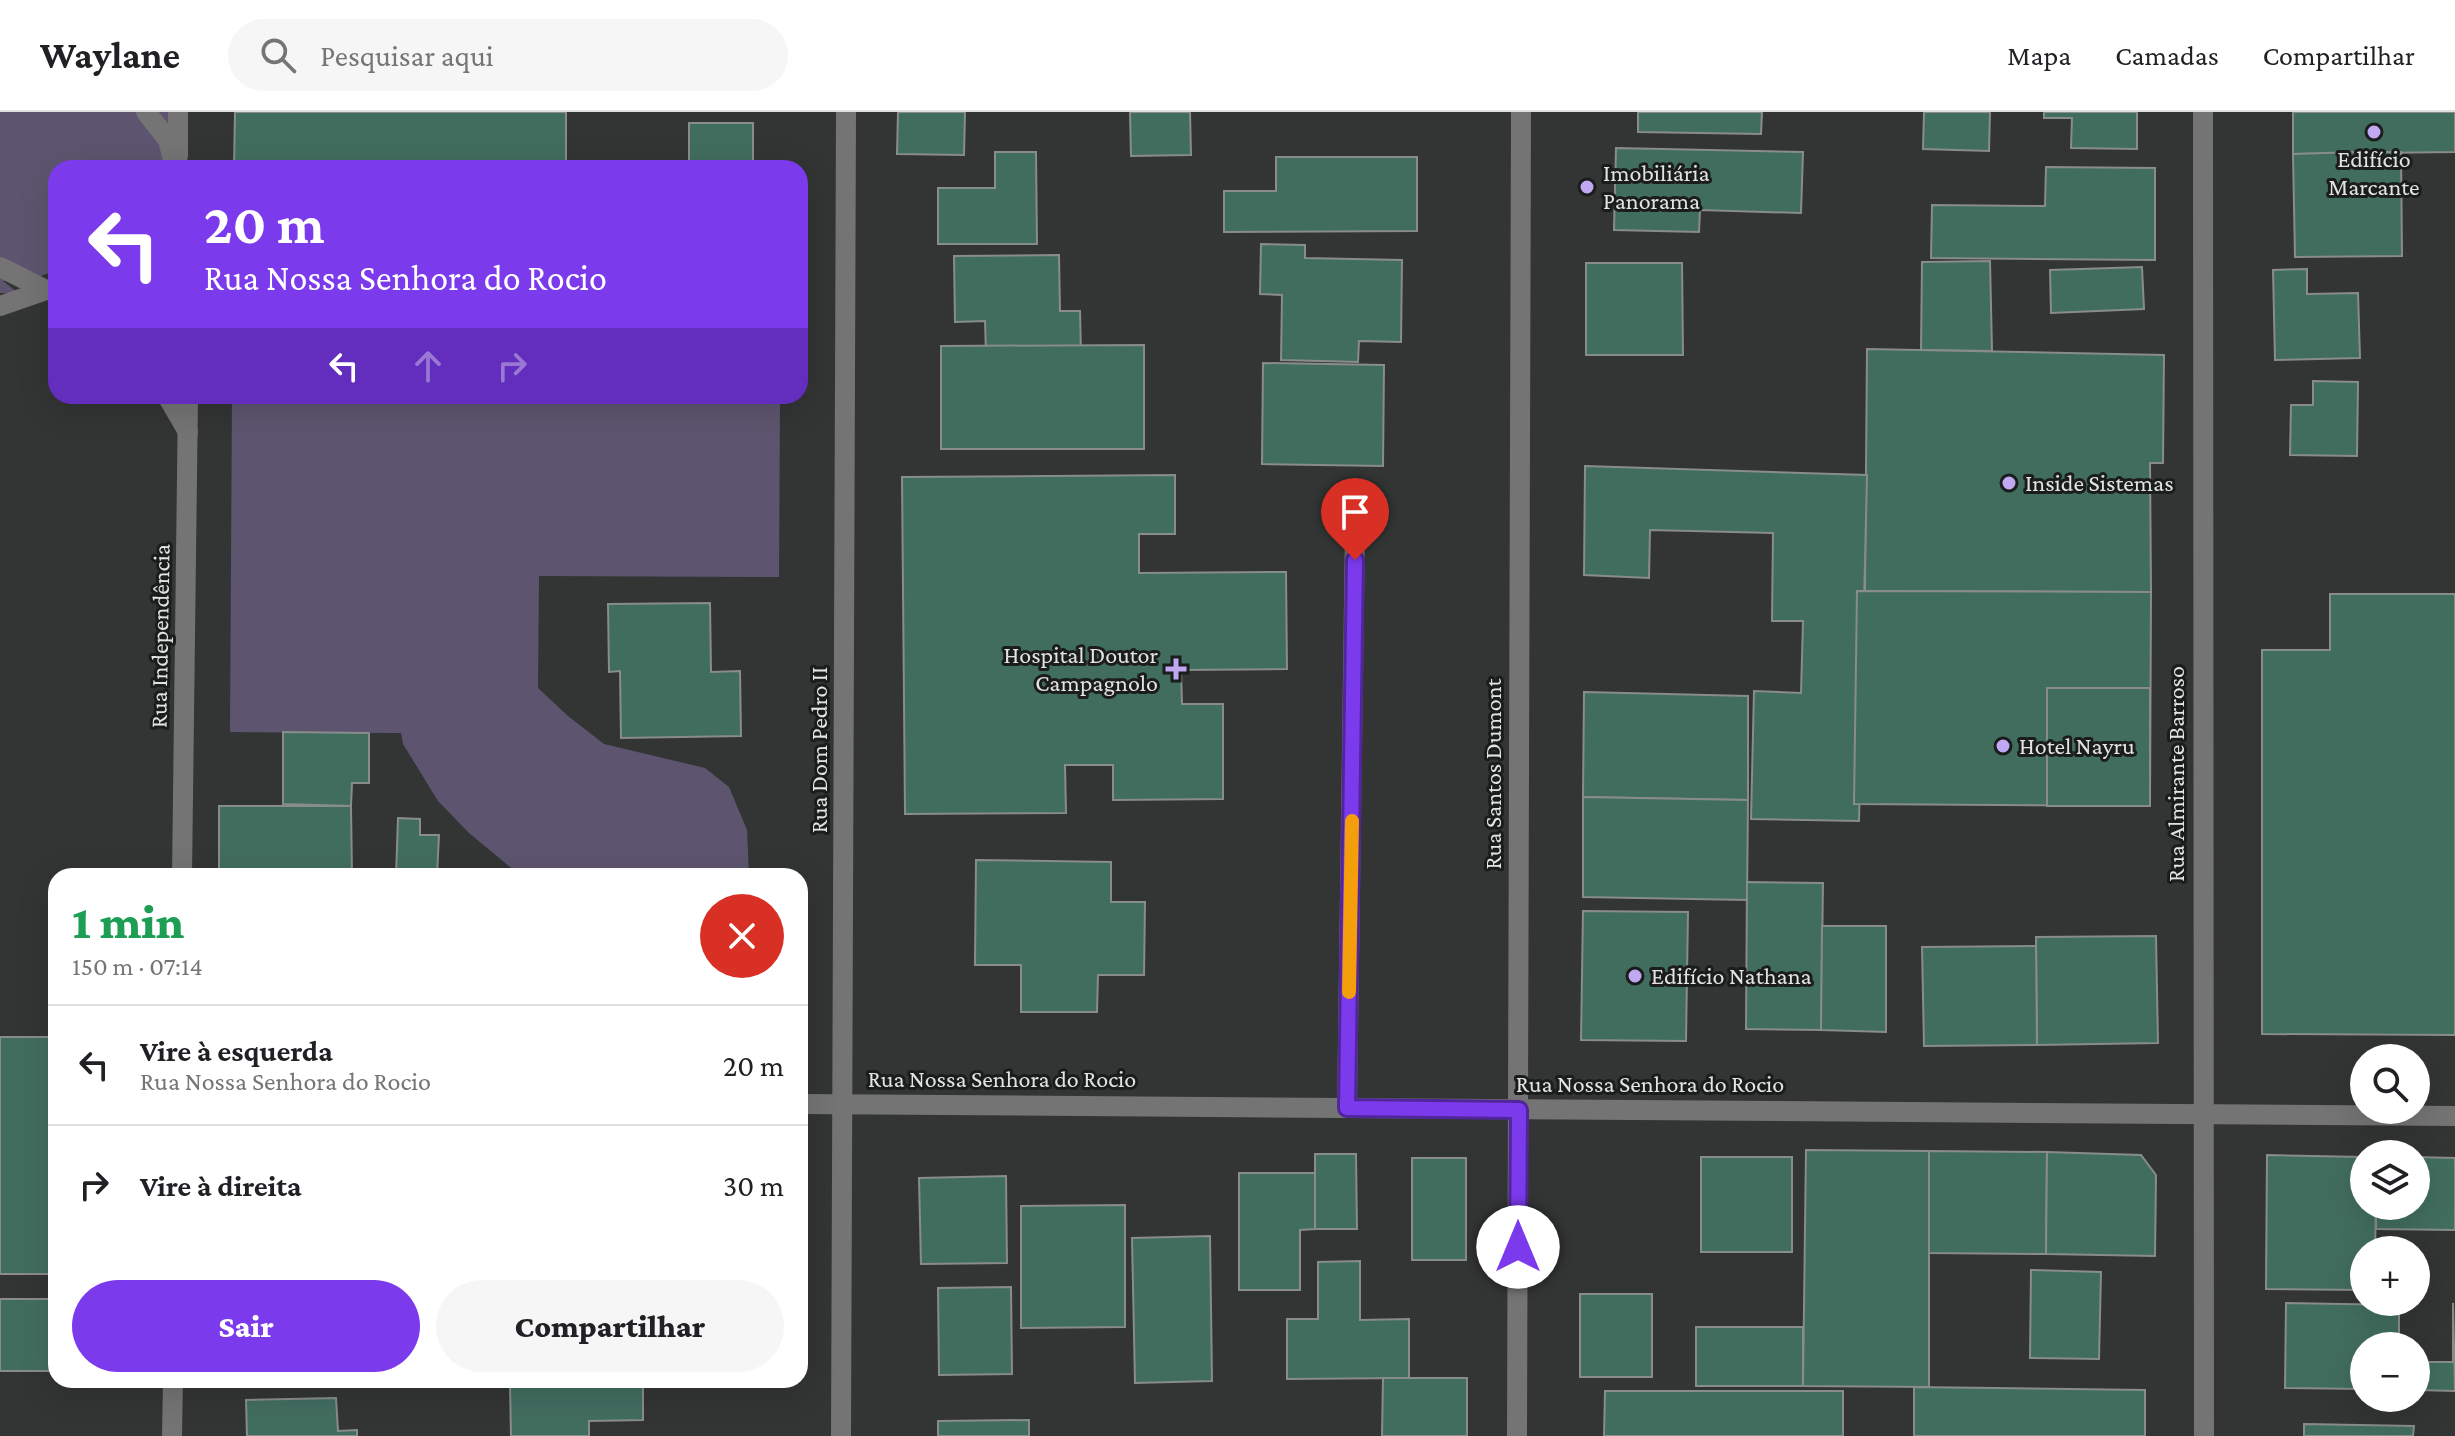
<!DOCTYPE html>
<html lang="pt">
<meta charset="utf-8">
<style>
body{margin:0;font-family:"Crimson Pro",serif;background:#f6f6f6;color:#202124;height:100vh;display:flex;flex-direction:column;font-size:30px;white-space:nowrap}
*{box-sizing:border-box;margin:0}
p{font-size:26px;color:#757577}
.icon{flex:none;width:44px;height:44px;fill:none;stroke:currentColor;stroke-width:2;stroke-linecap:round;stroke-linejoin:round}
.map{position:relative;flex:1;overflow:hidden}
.panel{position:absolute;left:48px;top:756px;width:760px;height:520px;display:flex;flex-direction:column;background:#fff;border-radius:24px;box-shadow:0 8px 32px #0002}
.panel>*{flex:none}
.banner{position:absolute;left:48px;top:48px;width:760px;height:244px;border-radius:24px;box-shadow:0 8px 32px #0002;background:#7c3aed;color:#fff;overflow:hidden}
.controls{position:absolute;left:2350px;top:932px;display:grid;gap:16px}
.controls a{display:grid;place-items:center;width:80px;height:80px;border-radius:50%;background:#fff;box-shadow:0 8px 32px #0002;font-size:40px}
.pin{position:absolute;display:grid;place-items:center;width:68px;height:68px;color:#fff;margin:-82px -34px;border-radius:50% 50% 50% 0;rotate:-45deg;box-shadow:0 0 8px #0007}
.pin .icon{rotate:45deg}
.me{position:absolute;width:88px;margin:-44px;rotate:0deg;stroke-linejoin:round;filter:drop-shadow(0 0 6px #0008)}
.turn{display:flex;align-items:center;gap:28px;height:168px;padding:0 24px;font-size:36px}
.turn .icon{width:104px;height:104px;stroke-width:2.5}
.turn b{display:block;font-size:56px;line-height:68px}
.lanes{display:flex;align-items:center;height:76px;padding:0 24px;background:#0003;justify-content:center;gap:40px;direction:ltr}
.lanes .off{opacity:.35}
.round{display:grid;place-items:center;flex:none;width:84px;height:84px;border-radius:42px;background:#f6f6f6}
.headline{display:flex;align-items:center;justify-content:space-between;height:136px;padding:0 24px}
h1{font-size:48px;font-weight:800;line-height:60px;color:#1e9e55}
.primary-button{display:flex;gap:16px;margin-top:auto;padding:16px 24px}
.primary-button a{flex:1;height:92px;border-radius:48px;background:#7c3aed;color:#fff;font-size:32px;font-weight:800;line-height:92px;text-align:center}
.primary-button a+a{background:#f6f6f6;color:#202124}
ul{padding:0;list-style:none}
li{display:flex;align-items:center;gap:24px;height:120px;padding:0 24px;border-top:2px solid #e0e0e0}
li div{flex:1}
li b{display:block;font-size:30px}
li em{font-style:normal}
header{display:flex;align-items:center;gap:48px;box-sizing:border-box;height:112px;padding:0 40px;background:#fff;border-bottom:2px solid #e0e0e0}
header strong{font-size:38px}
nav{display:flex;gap:44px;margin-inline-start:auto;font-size:28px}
.search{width:560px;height:72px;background:#f6f6f6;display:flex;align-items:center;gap:20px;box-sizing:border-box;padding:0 28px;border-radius:44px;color:#757577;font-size:30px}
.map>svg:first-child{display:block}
</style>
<header>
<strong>Waylane</strong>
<div class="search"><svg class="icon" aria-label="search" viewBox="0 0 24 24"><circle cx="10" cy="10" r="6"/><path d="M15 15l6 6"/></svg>Pesquisar aqui</div>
<nav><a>Mapa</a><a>Camadas</a><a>Compartilhar</a></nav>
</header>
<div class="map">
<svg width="2455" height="1324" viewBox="0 0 2455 1324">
<rect width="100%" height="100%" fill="#323534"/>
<g fill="#5d556f">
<polygon points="0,0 168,0 168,56 56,56 56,158 36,166 3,169 18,181 0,181"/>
<polygon points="232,284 780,284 779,465 539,464 538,576 568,604 604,632 705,656 729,675 747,718 749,764 521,764 469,721 438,689 403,632 401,621 230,620"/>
</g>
<g fill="#416d5f" stroke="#888c8b" stroke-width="2">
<polygon points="235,0 566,0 566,56 234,56"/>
<polygon points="898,0 965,0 964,43 897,42"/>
<polygon points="1130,0 1190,0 1191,43 1131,44"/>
<polygon points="1638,0 1762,0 1761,22 1638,20"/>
<polygon points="1924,0 1990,0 1989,39 1923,37"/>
<polygon points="2044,0 2137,0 2137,37 2071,36 2072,6 2044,6"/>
<polygon points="2293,0 2455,0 2455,40 2293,42"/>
<rect x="689" y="11" width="64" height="45"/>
<polygon points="1616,36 1803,40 1801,101 1700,98 1699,120 1614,118"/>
<polygon points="995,40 1036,40 1037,132 938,132 938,76 995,76"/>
<polygon points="2356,40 2401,40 2402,144 2295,145 2293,42"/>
<polygon points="1276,45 1417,45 1417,119 1224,120 1224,79 1276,79"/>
<polygon points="2046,55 2155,56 2155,148 1931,146 1932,93 2045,94"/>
<polygon points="1261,132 1305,133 1305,146 1402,148 1401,230 1359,229 1358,250 1281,248 1282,183 1260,182"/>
<polygon points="1059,143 1060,199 1080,199 1081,242 986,243 985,209 955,210 954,144"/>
<polygon points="1990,149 1992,239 1921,238 1922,150"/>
<polygon points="1586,151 1682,151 1683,243 1586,243"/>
<polygon points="2142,155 2144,197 2051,201 2050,158"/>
<polygon points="2307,157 2307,182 2358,181 2360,246 2275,248 2273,158"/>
<polygon points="1144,233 1144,337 941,337 941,234"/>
<polygon points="1867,237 2164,243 2163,351 2150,351 2151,480 1865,479"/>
<polygon points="1263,251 1384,253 1383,354 1262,352"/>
<polygon points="2313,269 2358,270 2357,344 2290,343 2291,293 2313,293"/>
<polygon points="1585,354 1867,363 1859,709 1751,707 1754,579 1801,581 1803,509 1772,509 1773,421 1650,418 1649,466 1584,463"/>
<polygon points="1175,363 1175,422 1139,422 1139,461 1286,460 1287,557 1181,558 1182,592 1223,592 1223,687 1113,688 1113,653 1065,653 1066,701 905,702 902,365"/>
<polygon points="1857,479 2151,480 2150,694 1854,692"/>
<polygon points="2330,482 2455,482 2455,923 2262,922 2262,538 2330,538"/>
<polygon points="710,491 711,560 740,559 741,624 621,626 620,559 609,560 608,492"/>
<rect x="2047" y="576" width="103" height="118"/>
<polygon points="1584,580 1748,584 1748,688 1583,685"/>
<polygon points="283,620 369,621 369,671 352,671 351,694 283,692"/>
<polygon points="1583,685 1748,688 1747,788 1583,785"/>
<polygon points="219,694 351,694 352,764 219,764"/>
<polygon points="398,706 420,707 420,723 439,723 437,764 396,764"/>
<polygon points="976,748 1111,750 1111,790 1145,790 1144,863 1098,863 1097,900 1021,900 1021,853 975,853"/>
<polygon points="1747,770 1823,771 1821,918 1746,917"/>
<polygon points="1583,799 1688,800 1686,929 1581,928"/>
<polygon points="1822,814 1886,814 1886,920 1821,918"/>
<polygon points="2156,824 2158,931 2037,933 2036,825"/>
<polygon points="2036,834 2037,933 1924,934 1922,835"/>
<rect x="0" y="925" width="56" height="237"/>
<polygon points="1806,1038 1929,1039 1929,1275 1803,1274"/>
<polygon points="1929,1039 2047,1040 2046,1142 1929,1141"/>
<polygon points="2047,1040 2141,1043 2156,1063 2155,1144 2046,1142"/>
<polygon points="1315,1042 1356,1042 1357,1117 1315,1117"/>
<polygon points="2267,1043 2364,1045 2364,1094 2376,1094 2375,1138 2364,1138 2364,1178 2266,1177"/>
<rect x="1701" y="1045" width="91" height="95"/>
<polygon points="2416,1045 2455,1046 2455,1118 2376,1117 2376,1094 2416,1094"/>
<rect x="1412" y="1046" width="54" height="102"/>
<polygon points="1239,1061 1315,1061 1315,1117 1300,1118 1300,1178 1239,1178"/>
<polygon points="1006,1064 1007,1151 921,1152 919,1066"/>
<polygon points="1125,1093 1125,1215 1021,1216 1021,1094"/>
<polygon points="1210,1124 1212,1269 1135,1271 1132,1126"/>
<polygon points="1360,1149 1360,1208 1409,1207 1409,1266 1287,1267 1287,1207 1318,1207 1318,1150"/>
<polygon points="2031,1158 2101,1160 2099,1247 2030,1246"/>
<polygon points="1011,1175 1012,1262 939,1263 938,1176"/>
<rect x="1580" y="1182" width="72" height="83"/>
<rect x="0" y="1187" width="56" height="72"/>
<polygon points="2286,1191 2399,1193 2399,1234 2364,1234 2364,1277 2285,1276"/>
<polygon points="2453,1191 2455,1279 2416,1278 2416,1250 2453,1250"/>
<rect x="1696" y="1215" width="107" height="59"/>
<polygon points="1383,1266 1467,1266 1467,1324 1382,1324"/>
<polygon points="643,1271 643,1308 589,1309 589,1324 511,1324 510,1272"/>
<polygon points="1914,1275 2145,1278 2145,1324 1914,1324"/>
<polygon points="1605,1279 1843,1279 1843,1324 1604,1324"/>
<polygon points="336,1286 338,1319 357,1318 357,1324 247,1324 246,1288"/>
<polygon points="1029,1308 1029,1324 938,1324 938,1309"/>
<polygon points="2304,1312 2414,1314 2413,1324 2304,1324"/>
</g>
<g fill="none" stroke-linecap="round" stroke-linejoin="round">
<g stroke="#747475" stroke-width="20">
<polyline points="146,0 168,28 175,56"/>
<polyline points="2203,0 2204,1324"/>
<polyline points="178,44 178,0"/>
<polyline points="0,155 46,178 56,178"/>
<polyline points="0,194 46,178"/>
<polyline points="167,284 188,320"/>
<polyline points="182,764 188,284"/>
<polyline points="800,992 2455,1004"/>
<polyline points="1347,996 1355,417"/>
<polyline points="172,1324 173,1268"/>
<polyline points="841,1324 846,0"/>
<polyline points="1517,1324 1521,0"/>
</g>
</g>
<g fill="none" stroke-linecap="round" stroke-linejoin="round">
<g stroke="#51269a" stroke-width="20">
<polyline id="route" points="1355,448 1347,996 1519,998 1518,1135"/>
</g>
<use href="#route" stroke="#7c3aed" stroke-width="14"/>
<polyline stroke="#f59e0b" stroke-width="14" points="1349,880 1352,709"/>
</g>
<g fill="#c1a8f3" stroke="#1b1c1c" stroke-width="3">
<circle cx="2374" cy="20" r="8"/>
<circle cx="1587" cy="75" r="8"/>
<circle cx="2009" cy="371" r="8"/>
<path d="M1172 545h8v8h8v8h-8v8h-8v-8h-8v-8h8z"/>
<circle cx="2003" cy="634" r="8"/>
<circle cx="1635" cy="864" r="8"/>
</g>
<g text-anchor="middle" stroke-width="6" stroke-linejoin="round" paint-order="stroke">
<g font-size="24" fill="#e2e4e3" stroke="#1b1c1c" text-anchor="start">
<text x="2374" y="55" text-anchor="middle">Edifício<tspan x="2374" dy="28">Marcante</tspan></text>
<text x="1603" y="69">Imobiliária<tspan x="1603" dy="28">Panorama</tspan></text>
<text x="2025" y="379">Inside Sistemas</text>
<text x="1158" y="551" text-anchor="end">Hospital Doutor<tspan x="1158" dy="28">Campagnolo</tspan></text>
<text x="2019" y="642">Hotel Nayru</text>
<text x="1651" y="872">Edifício Nathana</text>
</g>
<g font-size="24" fill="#e2e4e3" stroke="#1b1c1c">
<text transform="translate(160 524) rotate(-89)" y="8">Rua Independência</text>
<text transform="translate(819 638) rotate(-90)" y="8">Rua Dom Pedro II</text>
<text transform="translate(1493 662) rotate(-90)" y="8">Rua Santos Dumont</text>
<text transform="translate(2176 662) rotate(-90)" y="8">Rua Almirante Barroso</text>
<text x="1002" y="975">Rua Nossa Senhora do Rocio</text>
<text x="1650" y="980">Rua Nossa Senhora do Rocio</text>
</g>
</g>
</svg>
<div class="controls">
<a><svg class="icon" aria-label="search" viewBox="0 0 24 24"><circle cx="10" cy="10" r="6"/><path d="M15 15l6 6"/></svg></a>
<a><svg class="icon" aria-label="layers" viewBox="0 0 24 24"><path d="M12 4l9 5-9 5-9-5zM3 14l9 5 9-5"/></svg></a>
<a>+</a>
<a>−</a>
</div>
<div class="pin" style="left:1355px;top:448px;background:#d93025"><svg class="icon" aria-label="arrive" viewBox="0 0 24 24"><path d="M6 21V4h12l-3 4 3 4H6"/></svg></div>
<svg class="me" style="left:1518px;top:1135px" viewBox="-20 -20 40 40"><circle r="19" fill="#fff"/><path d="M0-13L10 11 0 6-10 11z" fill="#7c3aed"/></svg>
<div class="banner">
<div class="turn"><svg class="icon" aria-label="left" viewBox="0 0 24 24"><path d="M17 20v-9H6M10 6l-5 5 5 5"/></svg><div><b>20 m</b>Rua Nossa Senhora do Rocio</div></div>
<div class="lanes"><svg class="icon" aria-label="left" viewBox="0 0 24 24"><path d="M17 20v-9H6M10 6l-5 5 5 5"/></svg><svg class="icon off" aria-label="ahead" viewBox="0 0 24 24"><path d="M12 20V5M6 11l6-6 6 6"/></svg><svg class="icon off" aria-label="right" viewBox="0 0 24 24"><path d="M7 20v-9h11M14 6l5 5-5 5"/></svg></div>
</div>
<section class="panel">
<div class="headline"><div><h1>1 min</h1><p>150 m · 07:14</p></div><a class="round" style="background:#d93025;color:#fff"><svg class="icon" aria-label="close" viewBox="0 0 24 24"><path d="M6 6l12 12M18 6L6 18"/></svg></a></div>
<ul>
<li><svg class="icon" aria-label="left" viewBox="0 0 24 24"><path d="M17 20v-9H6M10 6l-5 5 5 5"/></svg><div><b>Vire à esquerda</b><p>Rua Nossa Senhora do Rocio</p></div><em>20 m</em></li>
<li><svg class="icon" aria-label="right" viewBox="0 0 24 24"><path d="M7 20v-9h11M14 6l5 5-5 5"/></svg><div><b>Vire à direita</b></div><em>30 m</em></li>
</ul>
<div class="primary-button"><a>Sair</a><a>Compartilhar</a></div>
</section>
</div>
